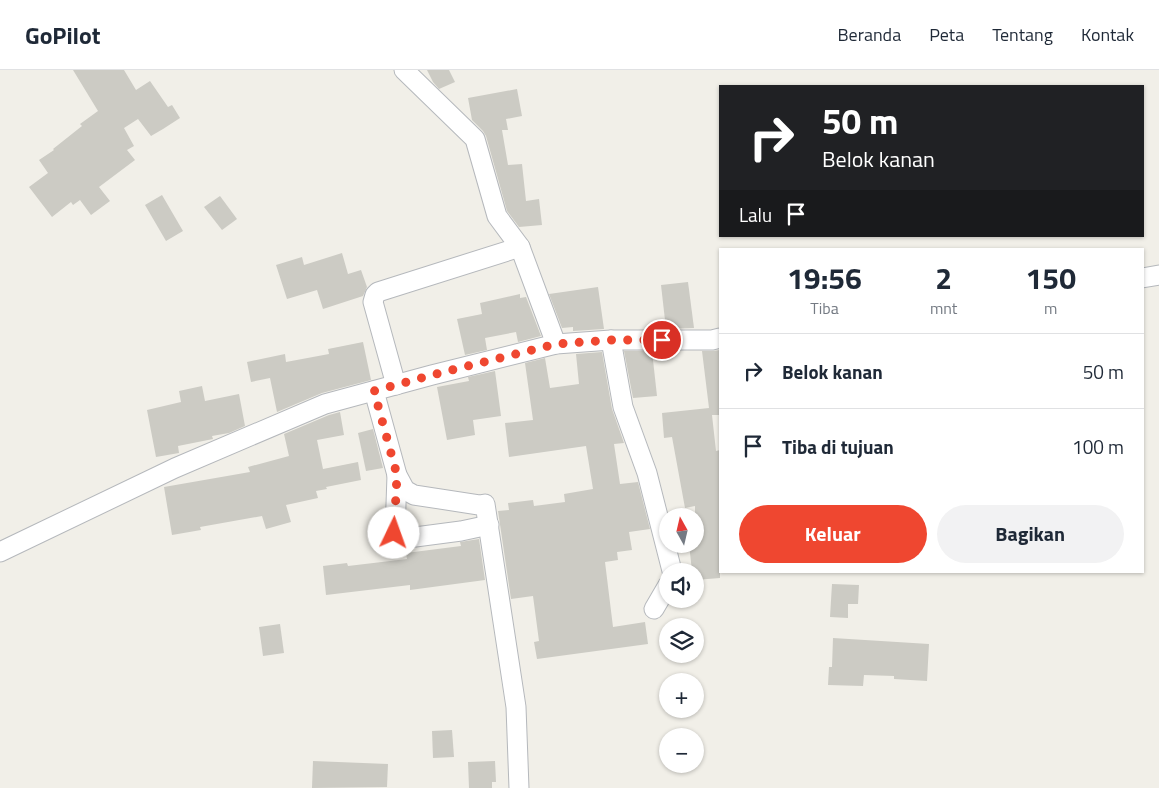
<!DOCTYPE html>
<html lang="id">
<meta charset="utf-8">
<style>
body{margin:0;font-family:"Titillium Web",sans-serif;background:#f2f2f3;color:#1f2937;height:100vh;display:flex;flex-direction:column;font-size:19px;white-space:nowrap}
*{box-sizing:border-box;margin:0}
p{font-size:16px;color:#747a83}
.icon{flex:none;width:28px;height:28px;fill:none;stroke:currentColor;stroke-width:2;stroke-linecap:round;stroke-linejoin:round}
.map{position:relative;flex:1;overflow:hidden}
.details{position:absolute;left:719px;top:178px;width:425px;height:325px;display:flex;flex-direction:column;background:#fff;border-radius:0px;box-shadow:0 1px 4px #0004}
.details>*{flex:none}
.top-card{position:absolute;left:719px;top:15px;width:425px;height:152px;border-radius:0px;box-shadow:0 1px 4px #0004;background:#202124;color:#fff;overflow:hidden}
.needle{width:32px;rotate:352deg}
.controls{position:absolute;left:659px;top:438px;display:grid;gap:10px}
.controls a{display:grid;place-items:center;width:45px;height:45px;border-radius:50%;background:#fff;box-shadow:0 1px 4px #0004;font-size:25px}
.pin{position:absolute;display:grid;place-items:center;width:42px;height:42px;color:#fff;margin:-21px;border:2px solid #fff;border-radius:50%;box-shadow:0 1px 5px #0007}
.me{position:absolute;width:55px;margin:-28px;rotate:3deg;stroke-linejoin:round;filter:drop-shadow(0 0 4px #0008)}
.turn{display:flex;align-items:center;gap:18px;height:105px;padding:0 20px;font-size:22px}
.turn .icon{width:65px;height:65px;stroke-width:2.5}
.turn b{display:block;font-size:35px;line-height:42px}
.then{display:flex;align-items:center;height:48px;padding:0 20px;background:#0003;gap:10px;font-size:19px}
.eta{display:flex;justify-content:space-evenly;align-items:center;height:85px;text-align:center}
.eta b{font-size:30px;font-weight:700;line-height:35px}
.action{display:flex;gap:10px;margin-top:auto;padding:10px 20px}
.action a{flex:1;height:58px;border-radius:30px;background:#ef4730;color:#fff;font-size:20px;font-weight:700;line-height:58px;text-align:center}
.action a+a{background:#f2f2f3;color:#1f2937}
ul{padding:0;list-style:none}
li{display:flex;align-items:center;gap:15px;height:75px;padding:0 20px;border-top:1px solid #e0e1e3}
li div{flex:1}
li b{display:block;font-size:19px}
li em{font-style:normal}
header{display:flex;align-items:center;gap:30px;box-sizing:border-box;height:70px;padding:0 25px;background:#fff;border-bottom:1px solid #e0e1e3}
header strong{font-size:24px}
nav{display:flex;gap:28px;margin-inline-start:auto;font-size:18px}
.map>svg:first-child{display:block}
</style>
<header>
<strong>GoPilot</strong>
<nav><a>Beranda</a><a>Peta</a><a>Tentang</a><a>Kontak</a></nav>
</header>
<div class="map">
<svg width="1159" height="718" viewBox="0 0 1159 718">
<rect width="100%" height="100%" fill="#f1efe8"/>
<g fill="#cccbc4">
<polygon points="73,0 124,0 136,20 150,11 168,37 172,35 180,48 163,59 151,66 138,49 124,58 134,76 127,80 135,90 99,117 110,131 91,145 80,130 73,135 71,132 52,147 29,117 48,103 39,90 54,80 53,79 82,56 80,54 98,41"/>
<polygon points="427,0 449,0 455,12 439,19 433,12"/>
<polygon points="517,19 522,46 506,49 508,60 502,60 508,95 522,94 526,131 539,129 542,155 519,157 507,141 486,66 483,61 472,50 468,28"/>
<polygon points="162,125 183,161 166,171 145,135"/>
<polygon points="220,126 237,149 222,160 204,137"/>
<polygon points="342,183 348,204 361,200 367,217 363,226 323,239 317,220 287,229 276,195 302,187 304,195"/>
<polygon points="688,212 694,258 666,259 661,215"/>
<polygon points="598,217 604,259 573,261 573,257 562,258 549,224"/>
<polygon points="520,224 520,228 526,227 541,266 518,272 516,262 485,268 487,280 465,285 457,249 482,244 480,233"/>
<polygon points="363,272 371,310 322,323 277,342 270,308 251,312 247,292 285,284 286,292 329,284 328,279"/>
<polygon points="720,280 720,345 712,345 716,381 720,380 720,508 695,510 695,501 692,501 689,474 695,474 695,436 685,438 672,367 664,368 662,343 709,338 702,281 712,281"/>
<polygon points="624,281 652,281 657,326 633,328"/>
<polygon points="602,282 612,339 624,373 614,374 620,414 638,412 650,459 629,462 632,480 617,482 618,490 605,492 613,557 645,552 648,574 537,589 534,572 539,571 533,526 511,529 498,441 509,440 508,433 533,430 534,436 565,432 564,424 593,419 586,376 509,387 505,353 533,350 525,293 545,288 550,318 579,314 576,284"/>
<polygon points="495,301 501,346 473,350 475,365 447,370 437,317 469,311 468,307"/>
<polygon points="202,316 205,331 239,324 245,356 229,363 212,366 213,369 178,376 179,383 156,387 147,340 181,332 179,321"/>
<polygon points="340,342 344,365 317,370 323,399 358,392 361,410 326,417 327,419 316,421 318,428 286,435 291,452 266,459 262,446 200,457 201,460 172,465 164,417 250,402 248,397 289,386 284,364 329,345"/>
<polygon points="373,359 383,398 366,401 358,363"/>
<polygon points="479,469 485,510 410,520 410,515 326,525 323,496 347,493 348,496 407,489 406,483 461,476 460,472"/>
<polygon points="832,514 859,515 858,534 848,534 848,548 830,547"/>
<polygon points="280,554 284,583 263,586 259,557"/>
<polygon points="833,568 929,574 927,611 894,609 894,606 864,605 863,616 828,615 829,597 832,597"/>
<polygon points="452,660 454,687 433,688 432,661"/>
<polygon points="313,691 388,694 387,717 312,718"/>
<polygon points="495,691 496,712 492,712 492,718 469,718 468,692"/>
</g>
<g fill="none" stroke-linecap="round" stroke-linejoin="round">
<g stroke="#b5b8bc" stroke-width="21">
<g id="minor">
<polyline points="404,0 475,69 497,146 520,177 556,274"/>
<polyline points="1142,208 1159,205"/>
<polyline points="611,270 623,337 647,403 672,501"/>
<polyline points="396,315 373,232 375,225 378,222 520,177"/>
<polyline points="374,321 397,405 405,420 414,425 479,435 485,434 516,637 519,718"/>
<polyline points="397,405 395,463 397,467 400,469 461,461 489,455"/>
<polyline points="0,482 175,398 325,334 432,305 556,274 611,270 712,270 720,268"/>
<polyline points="654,539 668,515"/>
</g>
</g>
<use href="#minor" stroke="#fff" stroke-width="19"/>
</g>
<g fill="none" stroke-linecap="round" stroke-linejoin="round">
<polyline stroke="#ef4730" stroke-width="9" stroke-dasharray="0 16.2" points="394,463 397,405 374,321 432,305 556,274 611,270 662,270"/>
</g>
</svg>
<div class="controls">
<a><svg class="needle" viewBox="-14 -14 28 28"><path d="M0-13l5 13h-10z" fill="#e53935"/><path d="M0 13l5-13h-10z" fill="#747a83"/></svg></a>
<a><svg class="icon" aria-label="sound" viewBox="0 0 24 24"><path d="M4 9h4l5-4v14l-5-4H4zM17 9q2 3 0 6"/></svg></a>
<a><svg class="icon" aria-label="layers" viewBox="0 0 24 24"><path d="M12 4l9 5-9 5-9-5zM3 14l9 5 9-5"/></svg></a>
<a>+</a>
<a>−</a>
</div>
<div class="pin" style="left:662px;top:270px;background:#d93025"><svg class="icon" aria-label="arrive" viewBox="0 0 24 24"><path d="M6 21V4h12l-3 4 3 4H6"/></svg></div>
<svg class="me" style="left:394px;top:463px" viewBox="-20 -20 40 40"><circle r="19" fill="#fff"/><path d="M0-13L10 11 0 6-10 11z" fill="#ef4730"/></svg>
<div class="top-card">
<div class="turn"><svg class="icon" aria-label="right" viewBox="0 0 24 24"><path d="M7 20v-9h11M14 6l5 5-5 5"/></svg><div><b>50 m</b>Belok kanan</div></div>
<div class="then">Lalu<svg class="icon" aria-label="arrive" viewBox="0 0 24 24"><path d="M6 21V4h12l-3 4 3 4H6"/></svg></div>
</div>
<section class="details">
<div class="eta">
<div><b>19:56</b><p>Tiba</p></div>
<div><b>2</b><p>mnt</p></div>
<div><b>150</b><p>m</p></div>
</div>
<ul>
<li><svg class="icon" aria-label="right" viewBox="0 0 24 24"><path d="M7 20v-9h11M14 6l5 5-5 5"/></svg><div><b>Belok kanan</b></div><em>50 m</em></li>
<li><svg class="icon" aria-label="arrive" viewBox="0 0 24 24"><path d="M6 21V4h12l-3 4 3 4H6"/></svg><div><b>Tiba di tujuan</b></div><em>100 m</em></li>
</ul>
<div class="action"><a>Keluar</a><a>Bagikan</a></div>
</section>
</div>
